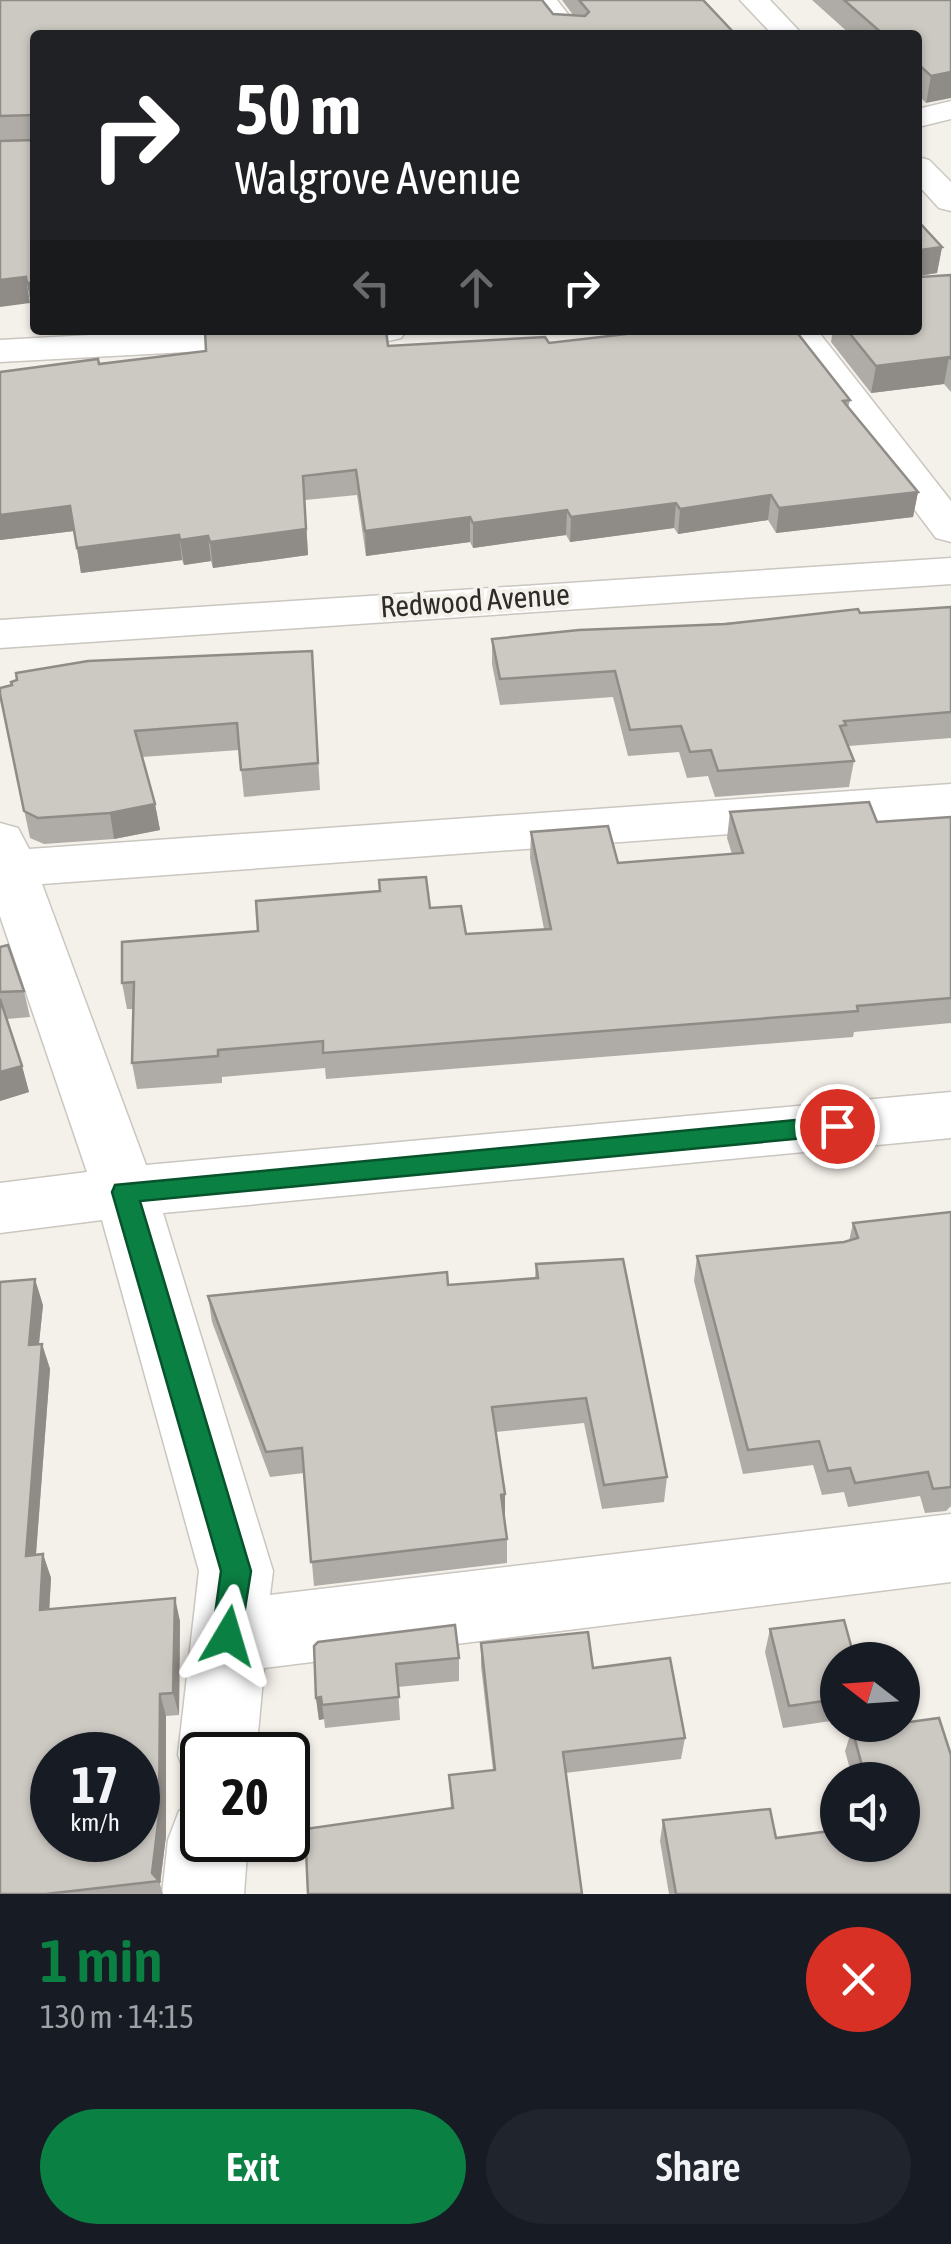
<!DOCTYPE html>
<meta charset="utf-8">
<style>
body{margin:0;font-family:"Asap Condensed",sans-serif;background:#20242c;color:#f1f3f6;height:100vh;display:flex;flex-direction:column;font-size:38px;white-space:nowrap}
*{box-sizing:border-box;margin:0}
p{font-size:32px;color:#9ea1a6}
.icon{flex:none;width:55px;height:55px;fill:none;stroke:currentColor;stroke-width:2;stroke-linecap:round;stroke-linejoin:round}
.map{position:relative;height:1894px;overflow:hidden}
.sheet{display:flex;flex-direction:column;background:#171b24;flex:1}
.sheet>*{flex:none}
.banner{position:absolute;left:30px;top:30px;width:892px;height:305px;border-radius:10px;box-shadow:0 2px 8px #0004;background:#202124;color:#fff;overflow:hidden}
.needle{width:65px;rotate:287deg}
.controls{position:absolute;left:820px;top:1642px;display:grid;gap:20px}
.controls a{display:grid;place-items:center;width:100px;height:100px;border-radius:50%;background:#171b24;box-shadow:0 2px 8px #0004;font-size:50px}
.speed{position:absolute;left:30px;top:1732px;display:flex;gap:20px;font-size:50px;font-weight:700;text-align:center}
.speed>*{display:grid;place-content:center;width:130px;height:130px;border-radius:50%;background:#171b24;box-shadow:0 2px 8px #0004;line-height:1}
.speed small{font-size:25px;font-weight:400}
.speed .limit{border:5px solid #111;border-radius:15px;background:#fff;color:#111}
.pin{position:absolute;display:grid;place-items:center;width:85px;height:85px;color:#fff;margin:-42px;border:5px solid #fff;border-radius:50%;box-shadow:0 2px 10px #0007}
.me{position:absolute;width:110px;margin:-55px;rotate:7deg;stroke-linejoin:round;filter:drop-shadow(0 0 8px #0008)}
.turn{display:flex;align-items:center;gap:35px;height:210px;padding:0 40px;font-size:45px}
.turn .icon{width:130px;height:130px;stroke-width:2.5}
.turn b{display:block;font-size:70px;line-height:85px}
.lanes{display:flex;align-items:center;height:95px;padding:0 40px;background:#0003;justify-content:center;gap:50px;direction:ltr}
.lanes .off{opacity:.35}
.round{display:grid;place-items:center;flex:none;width:105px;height:105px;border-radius:52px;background:#20242c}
.summary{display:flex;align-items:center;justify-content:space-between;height:170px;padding:0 40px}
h1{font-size:60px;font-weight:600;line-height:75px;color:#0b8043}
.button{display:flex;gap:20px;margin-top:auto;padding:20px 40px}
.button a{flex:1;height:115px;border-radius:60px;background:#0b8043;color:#fff;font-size:40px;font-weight:600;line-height:115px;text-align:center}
.button a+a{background:#20242c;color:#f1f3f6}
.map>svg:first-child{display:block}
</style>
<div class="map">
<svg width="951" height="1894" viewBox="0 0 951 1894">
<rect width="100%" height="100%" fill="#f4f0ea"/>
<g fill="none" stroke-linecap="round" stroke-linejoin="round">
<g stroke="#cac6c0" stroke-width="3">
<g id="minor">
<polygon points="529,0 557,0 584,35 555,35"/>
<polygon points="951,101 951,119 918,127 918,109"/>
<polygon points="180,330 407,330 401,338 388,341 0,362 0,340"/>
<polygon points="779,330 817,330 951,501 951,542 936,538"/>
<polygon points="951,558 951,584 0,648 0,620"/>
<polygon points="951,784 951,818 42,884 146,1165 951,1092 951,1138 163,1213 273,1571 270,1595 951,1514 951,1582 264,1668 256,1755 202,1755 202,1788 189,1783 178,1755 199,1571 102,1220 0,1233 0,1183 87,1172 0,916 0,823 18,828 29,849"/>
<polygon points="202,1802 202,1840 248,1840 244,1894 162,1894 168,1840 179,1811"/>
</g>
</g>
<g stroke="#cac6c0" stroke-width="3">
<g id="major">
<polygon points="740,0 770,0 803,35 773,35"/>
<polygon points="918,157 929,160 951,182 951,211 939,208 918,185"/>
</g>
</g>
<use href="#minor" fill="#fff" fill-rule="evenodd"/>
<use href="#major" fill="#fff" fill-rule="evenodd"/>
</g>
<g fill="#afaca7">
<polygon points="0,0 573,15 562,0 703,0 736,35 35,35 35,309 32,309 0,140"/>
<polygon points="812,0 951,0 926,103 918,95 918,35 851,35"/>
<polygon points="918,221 942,247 937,273 920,276 920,277 951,275 951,392 944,384 871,393 831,342 833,330 918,330"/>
<polygon points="549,343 850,400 848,408 918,492 913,517 776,533 768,520 678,534 674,528 570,542 566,535 473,548 470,542 366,556 357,495 305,500 308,555 213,568 211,561 184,565 182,560 81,573 74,531 0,540 0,372 99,364 206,351"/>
<polygon points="951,607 951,738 848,746 854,761 849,787 715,797 708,776 687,778 679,752 628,756 613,697 500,705 492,664 492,639"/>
<polygon points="312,651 320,790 244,797 239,750 142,757 155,804 160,830 114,839 44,844 30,838 0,694"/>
<polygon points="730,812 877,822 951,817 951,1023 854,1032 853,1037 326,1079 325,1068 222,1077 222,1083 137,1089 132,1063 134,1009 127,1009 122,983 258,931 430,908 466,934 544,929 530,858 531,832 618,863 732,854 727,838"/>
<polygon points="0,947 24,991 30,1017 7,1019 22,1066 29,1092 0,1101"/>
<polygon points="951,1212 951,1506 946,1511 925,1513 920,1496 848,1507 844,1492 822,1495 813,1465 743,1474 694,1281 697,1256 844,1242 849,1241 853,1223"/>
<polygon points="536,1264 667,1477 664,1502 602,1509 584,1423 496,1432 507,1539 507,1563 314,1586 304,1473 270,1477 212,1322 208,1296 448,1285 535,1278"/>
<polygon points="0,1282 43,1305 39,1344 42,1344 50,1369 36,1555 43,1554 51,1578 49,1609 180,1621 179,1715 166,1716 166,1836 160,1884 163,1894 0,1894"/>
<polygon points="455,1625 459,1658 459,1681 398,1687 400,1720 325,1728 324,1719 319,1720 316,1698"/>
<polygon points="770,1629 838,1660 838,1720 783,1728 765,1652"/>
<polygon points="481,1643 593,1668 685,1738 681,1759 565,1773 451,1809 449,1775 493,1770 481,1666"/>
<polygon points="939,1718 951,1755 951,1894 669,1894 660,1841 663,1820 770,1809 776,1838 838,1830 838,1845 902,1845 902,1780 853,1780 845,1751 852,1729 885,1725 902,1725 902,1723"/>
</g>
<g fill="#8f8c88">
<polygon points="951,72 951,98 926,103 931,76"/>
<polygon points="942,247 937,273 918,276 920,250"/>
<polygon points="26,277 30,303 0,307 0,280"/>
<polygon points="35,282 35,309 32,309 27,283"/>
<polygon points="949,357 944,384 871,393 876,366"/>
<polygon points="303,476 308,555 213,568 210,542"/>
<polygon points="918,492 913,517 776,533 779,508"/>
<polygon points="771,495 768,520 678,534 680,509"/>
<polygon points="676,503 674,528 570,542 571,517"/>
<polygon points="70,506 74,531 0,540 0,515"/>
<polygon points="567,510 566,535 473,548 473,523"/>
<polygon points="470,517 470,542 366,556 365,531"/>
<polygon points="179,535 182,560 81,573 77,548"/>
<polygon points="208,536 211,561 184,565 180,540"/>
<polygon points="155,804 160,830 114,839 110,813"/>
<polygon points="22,1066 29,1092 0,1101 0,1072"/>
<polygon points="35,1279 43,1305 36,1371 29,1345"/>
<polygon points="42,1344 50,1369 34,1579 26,1556"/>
<polygon points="505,1494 505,1519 501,1495"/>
<polygon points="43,1554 51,1578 48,1633 40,1610"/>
<polygon points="175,1598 180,1621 179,1715 173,1693"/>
<polygon points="160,1694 166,1716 166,1836 160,1884 152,1873"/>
<polygon points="321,1697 324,1719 319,1720 316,1698"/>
</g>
<g fill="#ccc8c2" stroke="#8f8c88" stroke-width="2.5" fill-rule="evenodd">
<polygon points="0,0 542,0 553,14 585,16 589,12 579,0 703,0 736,35 35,35 35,282 27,283 26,277 0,280 0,141 34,140 34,115 0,116"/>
<polygon points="844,0 951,0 951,72 931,76 918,64 918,35 884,35"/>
<polygon points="918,221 942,247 920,250 920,277 951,275 951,359 949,357 876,366 847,330 918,330"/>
<polygon points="221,330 386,330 388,346 545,337 549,343 661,330 795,330 850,400 843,401 918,492 779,508 771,495 680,509 676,503 571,517 567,510 473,523 470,517 365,531 356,470 303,476 306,529 210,542 208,536 180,540 179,535 77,548 70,506 0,515 0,372 98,359 99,364 206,351 205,331"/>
<polygon points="951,607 951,712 844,721 846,725 840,726 854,761 718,771 711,750 690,752 681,726 630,730 615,671 500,679 492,639 579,630 726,624 858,609 860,613"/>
<polygon points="312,651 318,763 241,770 237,723 135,731 155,804 110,813 38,818 24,811 0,694 0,688 12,685 11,682 17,680 16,673 88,661"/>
<polygon points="869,802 877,822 951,817 951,998 857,1006 858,1011 323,1053 323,1041 218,1050 218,1056 132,1063 134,982 122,983 122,942 258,931 256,901 380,891 379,880 426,877 430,908 461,906 466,934 551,929 531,832 608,826 618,863 743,853 730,812"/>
<polygon points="8,945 24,991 0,992 0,947"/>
<polygon points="0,999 22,1066 0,1072"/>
<polygon points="951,1212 951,1487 933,1489 928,1472 855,1483 850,1468 828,1471 819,1441 748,1450 697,1256 844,1242 858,1238 853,1223"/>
<polygon points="623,1259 667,1477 604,1485 586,1398 492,1407 505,1494 501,1495 507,1539 311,1562 302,1448 266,1452 208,1296 447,1272 448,1285 538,1278 536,1264"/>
<path d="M35 1279 29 1345 42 1344 26 1556 43 1554 40 1610 175 1598 173 1693 160 1694 159 1815 152 1873 159 1881 46 1894H0V1282ZM52 1755H138V1840H52Z"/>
<polygon points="844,1620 855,1660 838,1660 838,1699 789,1706 770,1629"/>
<polygon points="455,1625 459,1658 396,1664 399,1697 322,1705 321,1697 316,1698 314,1646 318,1642"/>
<polygon points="588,1632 593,1668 670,1658 685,1738 563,1752 582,1894 308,1894 305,1829 453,1808 449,1775 495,1770 481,1643"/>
<polygon points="939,1718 951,1755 951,1894 676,1894 663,1820 770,1809 776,1838 838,1830 838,1845 902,1845 902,1780 866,1780 852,1729 885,1725 902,1725 902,1723"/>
</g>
<polygon fill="#0b8043" stroke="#07532c" stroke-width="2.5" points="837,1116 846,1119 849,1126 846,1133 837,1135 140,1201 251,1571 239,1646 228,1650 217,1646 212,1636 221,1571 112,1192 115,1185"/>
<g text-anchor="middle" stroke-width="8" stroke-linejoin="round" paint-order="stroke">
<g font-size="30" fill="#2e2c2a" stroke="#f4f0ea">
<text transform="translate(475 601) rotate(-4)" y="10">Redwood Avenue</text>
</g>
</g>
</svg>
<div class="controls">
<a><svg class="needle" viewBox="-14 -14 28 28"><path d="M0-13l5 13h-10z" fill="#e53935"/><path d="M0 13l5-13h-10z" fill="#9ea1a6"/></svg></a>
<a><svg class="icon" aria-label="sound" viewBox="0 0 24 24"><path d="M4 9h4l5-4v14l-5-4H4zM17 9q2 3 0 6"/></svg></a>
</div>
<div class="speed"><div>17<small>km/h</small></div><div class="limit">20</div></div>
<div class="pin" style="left:837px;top:1126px;background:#d93025"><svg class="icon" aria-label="arrive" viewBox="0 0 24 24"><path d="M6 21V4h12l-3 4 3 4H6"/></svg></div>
<svg class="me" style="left:228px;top:1636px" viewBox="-20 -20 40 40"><path d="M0-17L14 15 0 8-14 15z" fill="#0b8043" stroke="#fff" stroke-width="4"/></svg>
<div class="banner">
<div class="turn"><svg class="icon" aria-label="right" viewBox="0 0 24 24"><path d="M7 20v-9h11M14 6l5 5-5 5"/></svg><div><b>50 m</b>Walgrove Avenue</div></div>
<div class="lanes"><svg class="icon off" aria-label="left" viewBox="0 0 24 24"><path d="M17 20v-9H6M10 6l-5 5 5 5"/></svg><svg class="icon off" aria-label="ahead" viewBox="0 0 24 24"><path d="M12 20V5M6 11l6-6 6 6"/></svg><svg class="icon" aria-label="right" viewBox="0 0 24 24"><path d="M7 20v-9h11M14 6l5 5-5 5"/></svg></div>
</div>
</div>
<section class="sheet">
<div class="summary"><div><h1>1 min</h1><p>130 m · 14:15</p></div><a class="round" style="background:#d93025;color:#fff"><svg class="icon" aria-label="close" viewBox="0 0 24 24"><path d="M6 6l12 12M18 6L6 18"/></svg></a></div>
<div class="button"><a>Exit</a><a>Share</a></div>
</section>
